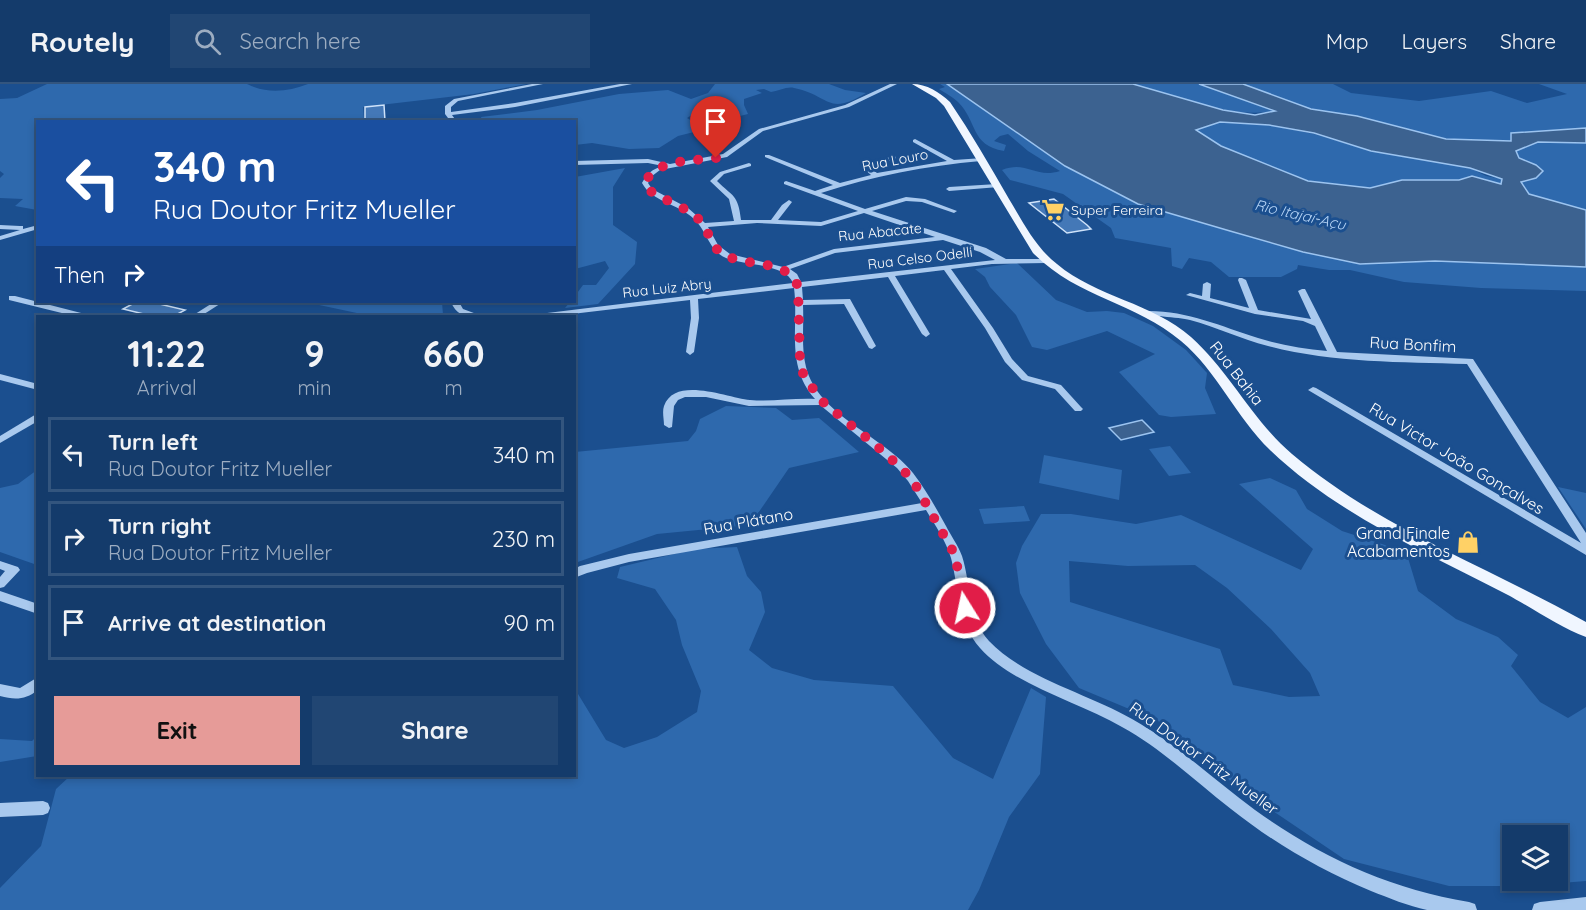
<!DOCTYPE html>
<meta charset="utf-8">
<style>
body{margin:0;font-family:Quicksand,sans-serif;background:#214673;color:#f1f3f6;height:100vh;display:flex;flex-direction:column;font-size:22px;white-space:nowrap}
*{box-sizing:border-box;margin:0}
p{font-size:20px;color:#9dadc1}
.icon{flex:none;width:33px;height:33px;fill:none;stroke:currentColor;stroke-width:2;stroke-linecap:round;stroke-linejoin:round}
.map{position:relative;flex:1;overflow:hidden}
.drawer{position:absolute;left:36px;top:231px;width:540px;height:462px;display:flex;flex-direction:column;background:#143b6b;border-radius:0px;box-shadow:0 3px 9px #0003,0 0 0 2px #33557e}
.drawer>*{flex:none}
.top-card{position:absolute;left:36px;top:36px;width:540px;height:183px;border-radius:0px;box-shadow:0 3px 9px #0003,0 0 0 2px #33557e;background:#1a4fa0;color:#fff;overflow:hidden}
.fabs{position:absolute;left:1502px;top:741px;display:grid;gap:12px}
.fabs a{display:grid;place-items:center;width:66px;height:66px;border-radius:0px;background:#143b6b;box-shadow:0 3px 9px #0003,0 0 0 2px #33557e;font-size:30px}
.pin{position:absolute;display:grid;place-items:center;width:51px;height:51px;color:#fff;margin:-62px -26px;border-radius:50% 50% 50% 0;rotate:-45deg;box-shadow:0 0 6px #0007}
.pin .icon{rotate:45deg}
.me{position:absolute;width:66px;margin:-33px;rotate:350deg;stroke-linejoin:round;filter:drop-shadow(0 0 4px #0008)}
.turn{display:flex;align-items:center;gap:21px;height:126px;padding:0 18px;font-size:27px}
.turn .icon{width:78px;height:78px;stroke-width:2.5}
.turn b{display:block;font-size:42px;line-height:51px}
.then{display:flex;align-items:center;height:57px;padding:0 18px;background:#0003;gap:12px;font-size:22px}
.eta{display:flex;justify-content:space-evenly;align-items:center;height:102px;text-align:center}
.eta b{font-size:36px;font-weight:700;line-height:42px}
.cta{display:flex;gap:12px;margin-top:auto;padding:12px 18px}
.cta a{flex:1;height:69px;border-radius:0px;background:#e69b98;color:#111;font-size:24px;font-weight:700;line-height:69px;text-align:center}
.cta a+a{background:#214673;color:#f1f3f6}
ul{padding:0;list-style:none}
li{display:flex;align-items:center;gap:18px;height:75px;margin:0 12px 9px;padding:0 6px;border:3px solid #33557e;border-radius:0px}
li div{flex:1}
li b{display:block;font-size:22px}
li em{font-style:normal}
header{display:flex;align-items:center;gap:36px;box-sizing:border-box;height:84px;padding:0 30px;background:#143b6b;border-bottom:2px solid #33557e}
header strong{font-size:28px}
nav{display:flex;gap:33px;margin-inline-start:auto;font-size:21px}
.search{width:420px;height:54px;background:#214673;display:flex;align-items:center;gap:15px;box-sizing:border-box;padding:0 21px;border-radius:0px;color:#9dadc1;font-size:22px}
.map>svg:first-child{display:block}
</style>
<header>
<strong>Routely</strong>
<div class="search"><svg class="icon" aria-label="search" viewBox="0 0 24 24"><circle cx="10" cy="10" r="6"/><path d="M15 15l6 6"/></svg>Search here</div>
<nav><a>Map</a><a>Layers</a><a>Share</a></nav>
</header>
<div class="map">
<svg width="1586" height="826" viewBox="0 0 1586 826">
<rect width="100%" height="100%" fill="#1b4f8f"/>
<g fill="#2e69ad" fill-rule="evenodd">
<path d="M47 0H247C266 10 288 8 308 0H526L474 10 363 23 364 36 373 37 38 38 37 126 15 122 23 115 0 114V94L4 90 0 87V15L17 14Z"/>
<path d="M715 0H829L845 6 866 9C827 33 830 11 794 4 788 2 778 7 771 8L764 5 756 6 762 9 744 15V21L748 30 736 33 706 22 687 34 706 45 678 52 659 64 629 65 592 59 575 61 574 38H483L481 33 537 26 619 10 668 6 691 15 708 9Z"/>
<path d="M940 0H947L1065 82 1138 120 1230 147 1303 168 1360 180 1435 177 1586 183V207L1481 204 1404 198 1350 186H1329L1298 181 1297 185 1281 193H1229L1211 178 1189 174 1182 185 1172 182 1171 164 1115 154 1111 144 1063 110 1010 96 1002 86C1027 76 1035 95 1060 87L1028 67 1008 50 1000 52 994 57 1006 61 1004 67C970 61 978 38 958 18 953 13 945 9 939 5L945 3Z"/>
<path d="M1133 0H1199L1276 27C1228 35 1179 13 1133 0Z"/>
<polygon points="1243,0 1333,0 1351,9 1419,17 1491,7 1527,19 1567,10 1539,0 1586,0 1586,44 1511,49 1512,57 1446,55 1357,32 1311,25"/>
<polygon points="1220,38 1269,41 1314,50 1371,67 1470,84 1486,92 1502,95 1501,100 1472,92 1459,96 1402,96 1370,104 1308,97 1221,62 1195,45"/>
<polygon points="1538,58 1586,59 1586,126 1529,110 1520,98 1536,94 1536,81 1519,74 1516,67"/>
<polygon points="625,84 613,103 613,141 637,158 635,180 598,220 565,224 570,218 574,218 575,212 583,201 596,201 609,184 605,177 575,185 575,93"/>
<polygon points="1017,179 1056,216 1087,228 1107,227 1124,229 1153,242 1186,266 1207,289 1205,304 1216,330 1171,333 1159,331 1119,288 1155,270 1107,247 1047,266 1032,263 1016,231 990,203 985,193 975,185"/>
<polygon points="305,218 442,218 443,231 446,232 371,232"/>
<polygon points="726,322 776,324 792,336 819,334 859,368 789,384 750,441 657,450 575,479 575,368 688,357 696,347 700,335"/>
<polygon points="1170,362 1191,389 1169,392 1149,365"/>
<polygon points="1044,371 1122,386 1119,416 1039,399"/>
<polygon points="37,386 37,481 0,468 0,404 18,400"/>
<path d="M1270 394 1296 406 1307 425 1342 447 1385 461 1408 474 1418 507 1456 535 1498 553 1518 571 1511 582 1540 618 1568 634 1586 623V797L1524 802H1449L1344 775 1236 702 1165 640 1079 604 1046 560 1020 509 1016 479 1022 462 1041 430H1071L1136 440 1181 431 1301 486 1313 465 1239 400ZM1069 477 1128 482 1195 481 1227 504 1271 545 1310 589 1320 612 1289 613 1233 601 1220 565 1070 518ZM1512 752H1557V796H1512Z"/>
<polygon points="1558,403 1586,409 1586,445"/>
<polygon points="1024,422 1030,437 984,440 979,425"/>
<polygon points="737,463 747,492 761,508 765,528 749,566 772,584 814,596 893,602 953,674 993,695 1031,604 1046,613 1040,690 1009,733 979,806 968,826 0,826 0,804 41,762 56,705 70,692 574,692 575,605 606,656 624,664 657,653 697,628 701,607 682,561 676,536 655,505 617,494 620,483 695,465"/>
<polygon points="37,652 37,672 0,678 0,655 32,657"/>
</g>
<g fill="#3c6290" stroke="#9cc4f0" stroke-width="1.5" fill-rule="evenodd">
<path d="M947 0H1133L1223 26 1255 31 1275 27 1199 0H1243L1311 25 1357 32 1446 55 1511 57V49L1586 44V59L1538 58 1516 67 1519 74 1536 81 1543 87 1536 94 1521 98 1529 110 1586 126V183L1435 177 1360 180 1303 168 1230 147 1138 120 1065 82ZM1220 38 1269 41 1314 49 1371 67 1470 84 1502 95 1501 100 1472 92 1459 96H1402L1370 104 1308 97 1221 62 1196 46Z"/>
<polygon points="1142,336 1154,348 1121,356 1109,344"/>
</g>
<g fill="#4478b7" stroke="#cfe3fa" stroke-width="1.5">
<polygon points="384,21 385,37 365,35 365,23"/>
<polygon points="1054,115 1087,141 1091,145 1067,149 1029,119"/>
<polygon points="136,218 151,218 185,226 174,232 152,232 123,225"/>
</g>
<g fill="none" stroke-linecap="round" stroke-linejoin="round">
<g fill="#a9c9ee" fill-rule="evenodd">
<polygon points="532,0 543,0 458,17 451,23 451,28 515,19 620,0 632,0 515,23 452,31 457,38 451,38 445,30 445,22 454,15"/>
<path d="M890 0H897L849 23 763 47 727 73 660 86 652 92 648 99 652 105 688 124 705 139 734 137 729 115 710 97 720 88 749 79 751 80V82L724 90 717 97C733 113 738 110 741 136H771L782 121 789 116 792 118 778 136 821 138 858 127 784 100V98L786 97 815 107 833 101 765 73V71H769L840 99 871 91 862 83V81L894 72 896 73V75L869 83 877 89 947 77 913 58V56L915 55 954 76 983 74V76L981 77C926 82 873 92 821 109L865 125 906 113 925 115 957 127 954 129 922 118 906 117 872 127 986 164 1006 175H1049V179H1046L992 180 951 185 993 244 1012 275 1028 292 1061 301 1081 323 1083 325 1081 327H1075L1055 305 1022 296 1005 278 985 244 944 186 895 192 930 250 926 253 922 250 888 193 802 203 803 216 850 215 876 262 872 265 869 264 844 220 803 221C804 242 801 263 806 283 818 332 884 352 913 389 926 406 936 424 946 442 951 452 958 461 962 472 971 500 968 534 989 557 1024 594 1089 610 1132 635 1177 660 1214 696 1255 726 1320 773 1390 805 1469 818L1475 820 1477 826C1461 826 1443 826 1427 826 1408 822 1389 814 1371 807 1320 786 1274 759 1231 725 1195 697 1162 665 1122 643 1079 618 1013 601 980 564 958 539 959 505 951 474 946 457 935 441 926 426L629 478 587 489 574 494V485L580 482 629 470 922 419 908 397 897 384 820 321 749 322 706 313H685L678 316 674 322 672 343 669 344 664 341C664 335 662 328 664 322 675 291 728 314 750 316 771 318 793 314 815 315 785 281 799 242 794 204L698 215 699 234 694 268 690 271 686 268 691 234 690 216 555 232H535L539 230 793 199C785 179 745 182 726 174 709 167 707 147 694 135 679 120 652 118 642 99 647 90 652 85 663 82L648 79 574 81V77L648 75 670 80 723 70 759 45 845 21ZM864 129 935 153 834 165 783 183 730 170 718 161 708 143 757 139 821 142ZM943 156 980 168 995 176 801 198 797 190 790 185 835 169Z"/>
<polygon points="997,100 1000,102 999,103 949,107 946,105 949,103"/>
<polygon points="0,141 20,142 23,142 23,145 38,141 38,145 0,156 0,152 20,146 0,145"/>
<path d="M1239 194H1242L1246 196 1258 226 1311 235 1298 207 1302 205H1305L1337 268 1473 275 1586 449V471L1308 306 1313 303 1316 304 1581 459 1467 280C1401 278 1333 279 1268 262 1241 255 1216 243 1190 236 1179 233 1146 232 1141 229L1145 227C1186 226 1220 242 1258 254 1281 261 1304 265 1327 267L1315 242 1303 237 1255 230 1186 211 1190 209 1202 212 1203 200 1207 198 1211 200 1210 214 1249 224 1238 196Z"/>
<polygon points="9,212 15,212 85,230 86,232 74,232 9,216"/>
<polygon points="214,218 223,218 201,232 192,232"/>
<path d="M451 218H459L463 225 482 232C468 233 457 233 451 218Z"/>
<polygon points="0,290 38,300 38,306 0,296"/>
<polygon points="38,329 38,337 0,359 0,352"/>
<polygon points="0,477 18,483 20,486 4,503 0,504 0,493 5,487 0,485"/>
<polygon points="0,507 38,520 38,530 0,517"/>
<path d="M38 593V606C25 616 15 616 0 612V600L20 604Z"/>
<polygon points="43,717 48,719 50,724 48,729 43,731 0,733 0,719"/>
<polygon points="1586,813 1586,826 1532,826 1534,820 1540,818"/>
</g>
<path fill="#f0f6ff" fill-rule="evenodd" d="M912 0C927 0 939 8 950 18 971 49 990 82 1009 115 1023 138 1035 163 1057 180 1096 213 1153 219 1191 253 1230 288 1252 336 1292 370 1378 443 1488 483 1586 538V553C1560 544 1531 523 1506 510 1425 468 1337 430 1270 366 1236 333 1217 287 1181 257 1135 218 1079 215 1033 169L944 22 936 14Z"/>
</g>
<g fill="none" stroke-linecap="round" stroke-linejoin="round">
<path stroke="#e11d48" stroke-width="10" stroke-dasharray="0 18" d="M716 74C694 77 655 75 645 99L649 106C665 118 693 124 704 142 711 153 711 164 725 171 749 184 788 174 798 203L800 278 804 293 824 319 885 369 912 395 955 471 965 524"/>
</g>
<defs>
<g id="supermarket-bare" transform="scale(1.8)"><path d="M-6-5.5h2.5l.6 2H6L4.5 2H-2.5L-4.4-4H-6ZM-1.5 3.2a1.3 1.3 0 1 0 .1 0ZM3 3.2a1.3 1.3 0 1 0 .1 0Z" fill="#ffd166" stroke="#1b4f8f" stroke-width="2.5" paint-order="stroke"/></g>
<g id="shop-bare" transform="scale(1.8)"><path d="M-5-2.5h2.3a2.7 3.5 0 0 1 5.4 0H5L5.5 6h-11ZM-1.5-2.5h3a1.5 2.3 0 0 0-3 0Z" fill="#ffd166" stroke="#1b4f8f" stroke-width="2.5" paint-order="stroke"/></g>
</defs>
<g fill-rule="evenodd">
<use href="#supermarket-bare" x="1053" y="126"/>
<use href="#shop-bare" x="1468" y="458"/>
</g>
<g text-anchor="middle" stroke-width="6" stroke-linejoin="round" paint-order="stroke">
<g font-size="14" fill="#fff" stroke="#1b4f8f">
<text transform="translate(895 76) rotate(-11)" y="5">Rua Louro</text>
<text transform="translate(880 148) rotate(-6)" y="5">Rua Abacate</text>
<text transform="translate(920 174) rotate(-7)" y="5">Rua Celso Odelli</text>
<text transform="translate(667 204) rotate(-6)" y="5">Rua Luiz Abry</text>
</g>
<g font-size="14" fill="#fff" stroke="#1b4f8f" text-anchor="start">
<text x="1071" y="131">Super Ferreira</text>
</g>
<g font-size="15" font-style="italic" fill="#b5d3f5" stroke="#1b4f8f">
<text transform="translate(1300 131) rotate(13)" y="5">Rio Itajaí-Açu</text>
</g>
<g font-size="16" fill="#fff" stroke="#1b4f8f">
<text transform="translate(1413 260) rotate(3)" y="6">Rua Bonfim</text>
<text transform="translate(1237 289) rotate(52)" y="6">Rua Bahia</text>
<text transform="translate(1457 374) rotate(31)" y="6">Rua Victor João Gonçalves</text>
<text transform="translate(748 437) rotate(-10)" y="6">Rua Plátano</text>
<text transform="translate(1204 674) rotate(36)" y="6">Rua Doutor Fritz Mueller</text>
</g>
<g font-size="16" fill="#fff" stroke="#1b4f8f" text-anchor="end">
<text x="1450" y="455">Grand Finale<tspan x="1450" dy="18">Acabamentos</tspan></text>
</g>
</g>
</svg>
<div class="fabs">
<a><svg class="icon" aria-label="layers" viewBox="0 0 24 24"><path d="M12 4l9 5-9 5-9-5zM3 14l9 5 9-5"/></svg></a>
</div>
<div class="pin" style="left:716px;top:74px;background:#d93025"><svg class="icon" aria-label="arrive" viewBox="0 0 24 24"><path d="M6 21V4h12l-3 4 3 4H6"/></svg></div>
<svg class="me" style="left:965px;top:524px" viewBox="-20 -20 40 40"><circle r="17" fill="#e11d48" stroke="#fff" stroke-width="3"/><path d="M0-11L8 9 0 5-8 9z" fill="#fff"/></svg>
<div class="top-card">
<div class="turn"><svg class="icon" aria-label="left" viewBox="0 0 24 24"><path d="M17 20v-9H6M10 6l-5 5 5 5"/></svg><div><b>340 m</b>Rua Doutor Fritz Mueller</div></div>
<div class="then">Then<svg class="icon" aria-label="right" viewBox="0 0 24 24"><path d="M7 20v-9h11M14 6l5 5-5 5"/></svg></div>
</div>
<section class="drawer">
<div class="eta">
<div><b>11:22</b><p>Arrival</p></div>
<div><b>9</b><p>min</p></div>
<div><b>660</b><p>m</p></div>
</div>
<ul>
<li><svg class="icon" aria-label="left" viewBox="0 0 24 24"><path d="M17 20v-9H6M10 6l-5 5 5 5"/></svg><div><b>Turn left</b><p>Rua Doutor Fritz Mueller</p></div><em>340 m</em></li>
<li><svg class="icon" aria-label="right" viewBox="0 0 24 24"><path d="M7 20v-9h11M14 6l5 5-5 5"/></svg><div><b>Turn right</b><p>Rua Doutor Fritz Mueller</p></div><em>230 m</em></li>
<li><svg class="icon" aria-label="arrive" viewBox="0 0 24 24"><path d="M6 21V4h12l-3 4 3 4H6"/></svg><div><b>Arrive at destination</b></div><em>90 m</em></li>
</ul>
<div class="cta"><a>Exit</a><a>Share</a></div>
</section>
</div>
